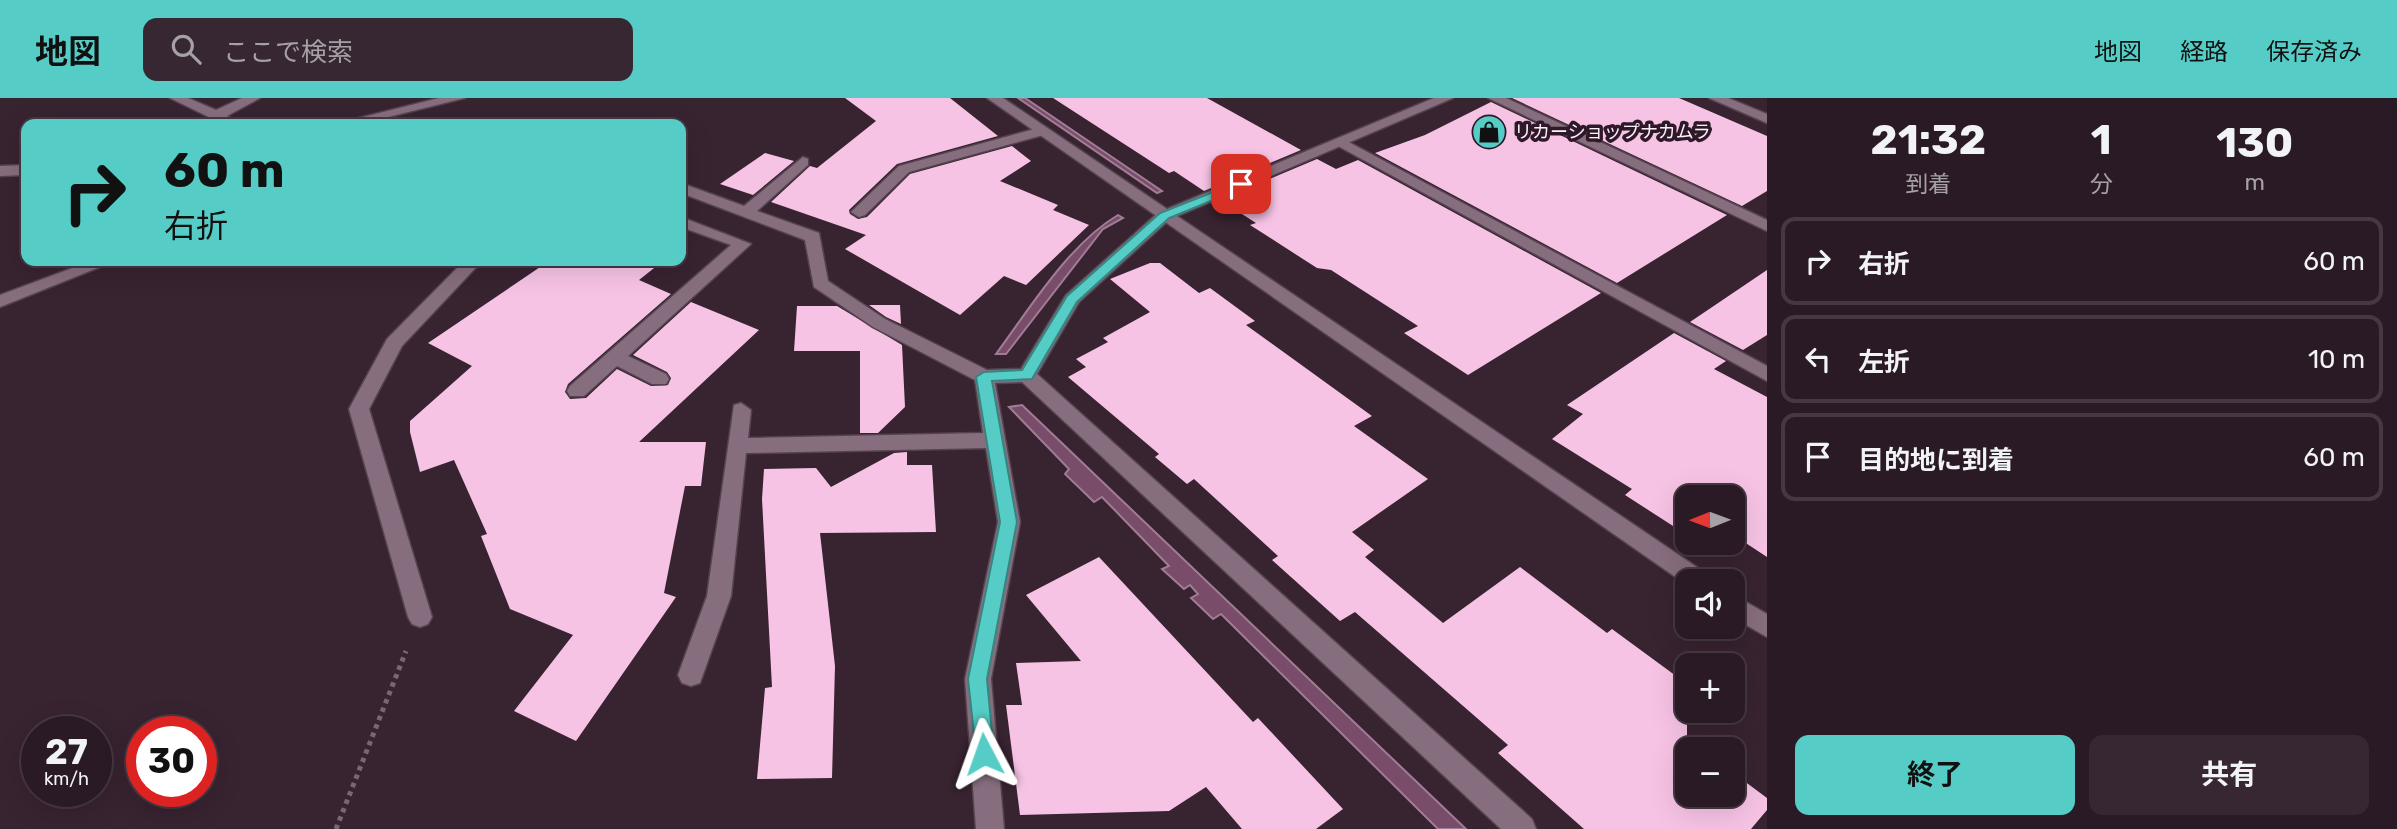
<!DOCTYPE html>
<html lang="ja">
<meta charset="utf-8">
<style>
body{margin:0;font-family:Rubik,"Noto Sans JP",sans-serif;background:#362732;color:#f1f3f6;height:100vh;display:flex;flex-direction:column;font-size:26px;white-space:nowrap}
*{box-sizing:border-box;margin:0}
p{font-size:23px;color:#a5a1a7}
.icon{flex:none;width:38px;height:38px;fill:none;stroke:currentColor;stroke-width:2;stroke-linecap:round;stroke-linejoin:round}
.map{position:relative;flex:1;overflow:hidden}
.panel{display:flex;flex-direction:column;background:#2a1a25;width:630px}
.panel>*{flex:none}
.hud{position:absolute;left:21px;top:21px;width:665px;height:147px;border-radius:14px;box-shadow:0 7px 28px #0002,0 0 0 2px #463842;background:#55cdc6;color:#111;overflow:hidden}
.needle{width:46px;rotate:269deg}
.fabs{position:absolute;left:1675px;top:387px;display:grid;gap:14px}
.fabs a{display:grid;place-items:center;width:70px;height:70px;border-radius:14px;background:#2a1a25;box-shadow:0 7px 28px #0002,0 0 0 2px #463842;font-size:35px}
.speed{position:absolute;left:21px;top:618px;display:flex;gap:14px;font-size:35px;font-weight:700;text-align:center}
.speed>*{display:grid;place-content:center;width:91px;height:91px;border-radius:50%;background:#2a1a25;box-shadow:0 7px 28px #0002,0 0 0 2px #463842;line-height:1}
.speed small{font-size:18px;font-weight:400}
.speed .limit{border:10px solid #d22;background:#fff;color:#111}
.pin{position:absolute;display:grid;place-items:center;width:60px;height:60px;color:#fff;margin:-30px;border-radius:14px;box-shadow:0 4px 10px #0006}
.me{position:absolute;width:77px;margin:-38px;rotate:356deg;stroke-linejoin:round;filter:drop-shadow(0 0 5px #0008)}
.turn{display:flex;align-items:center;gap:24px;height:147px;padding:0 28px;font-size:32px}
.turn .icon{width:91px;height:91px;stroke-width:2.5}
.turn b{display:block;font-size:49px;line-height:60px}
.eta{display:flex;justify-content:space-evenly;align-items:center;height:119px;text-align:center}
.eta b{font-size:42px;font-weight:700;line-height:49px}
.button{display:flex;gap:14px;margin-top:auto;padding:14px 28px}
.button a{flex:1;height:80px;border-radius:14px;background:#55cdc6;color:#111;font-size:28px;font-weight:700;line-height:80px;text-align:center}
.button a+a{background:#362732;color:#f1f3f6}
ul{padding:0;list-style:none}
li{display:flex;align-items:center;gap:21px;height:88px;margin:0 14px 10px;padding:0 14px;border:4px solid #463842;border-radius:14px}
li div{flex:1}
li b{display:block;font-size:26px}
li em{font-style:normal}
header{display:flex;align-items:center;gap:42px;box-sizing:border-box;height:98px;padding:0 35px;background:#55cdc6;color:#111}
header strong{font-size:33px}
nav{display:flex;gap:38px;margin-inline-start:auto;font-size:24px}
.search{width:490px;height:63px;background:#362732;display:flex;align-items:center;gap:18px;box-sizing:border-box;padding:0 24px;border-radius:14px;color:#a5a1a7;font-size:26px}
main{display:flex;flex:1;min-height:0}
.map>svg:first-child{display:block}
</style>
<header>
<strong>地図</strong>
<div class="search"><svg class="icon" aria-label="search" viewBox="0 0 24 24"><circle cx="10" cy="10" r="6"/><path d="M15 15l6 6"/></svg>ここで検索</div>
<nav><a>地図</a><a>経路</a><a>保存済み</a></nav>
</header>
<main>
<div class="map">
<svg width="1767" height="731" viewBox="0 0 1767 731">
<rect width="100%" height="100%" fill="#382331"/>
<g fill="#794c6a" stroke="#a17d95" stroke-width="2">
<polygon points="1018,0 1025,0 1162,93 1157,95"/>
<path d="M1118 117 1123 120 1103 131 1006 256H996C1030 210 1069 146 1118 117Z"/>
<polygon points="1022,307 1466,731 1438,731 1221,516 1213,521 1191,500 1198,496 1190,487 1184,491 1162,471 1169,468 1102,399 1094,404 1065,376 1069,371 1009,309"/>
</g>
<g fill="#f7c3e5">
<polygon points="845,0 950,0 998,38 897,66 849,112 850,116 858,121 867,119 910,76 1012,48 1031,63 1000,83 1058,107 1053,112 1089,127 1026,187 1004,178 960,217 845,151 866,137 771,104 810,68 817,70 876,23"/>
<polygon points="1053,0 1207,0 1301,52 1204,93 1174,73 1169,75"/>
<polygon points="1512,0 1679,0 1767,38 1767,93 1742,108"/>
<polygon points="1491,4 1727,117 1617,185 1375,55 1425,37"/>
<polygon points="765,55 794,63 753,97 720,86"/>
<polygon points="1317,61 1336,71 1358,62 1601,195 1468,277 1404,235 1418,228 1331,172 1317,170 1250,127 1256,125 1220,102"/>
<polygon points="549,163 663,163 639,182 671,196 568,286 565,294 570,301 586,300 617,271 651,288 668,287 671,280 667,274 633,257 691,204 759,232 639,344 706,344 701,388 685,388 664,495 676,499 576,643 514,613 573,537 510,511 481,438 487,436 454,362 420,374 410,334 410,323 472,268 428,245"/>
<polygon points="1150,165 1160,165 1199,195 1210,190 1255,223 1246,227 1372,318 1354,328 1428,381 1352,434 1374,452 1365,459 1443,525 1520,469 1607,535 1612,531 1687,586 1687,640 1701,651 1687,651 1687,696 1732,696 1732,674 1767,700 1767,712 1751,731 1584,731 1498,655 1508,647 1355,514 1340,523 1272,462 1278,458 1194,381 1187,386 1155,359 1159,356 1068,279 1086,269 1076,261 1108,244 1103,240 1150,214 1110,181"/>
<polygon points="1767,172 1767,237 1743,252 1690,224"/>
<polygon points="869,207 900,207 901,226 886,219"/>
<polygon points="797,208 837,208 902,247 905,309 878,335 860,335 860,253 794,253"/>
<polygon points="1674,235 1726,263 1714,271 1767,299 1767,459 1732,436 1732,399 1687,399 1687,437 1625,397 1632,391 1552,341 1583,316 1567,307"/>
<polygon points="907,354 907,367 932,367 936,434 820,435 835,568 832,680 757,681 765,590 772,589 762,401 764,371 816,370 831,389 894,355"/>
<polygon points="1099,459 1253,624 1258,620 1343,711 1316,731 1242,731 1206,689 1169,713 1020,717 1006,607 1022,607 1016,565 1081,563 1026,497"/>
</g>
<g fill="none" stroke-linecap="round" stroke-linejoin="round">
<g stroke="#54434f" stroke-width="3">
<g id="minor">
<polygon points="170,0 188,0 216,12 242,0 260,0 227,18 241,26 223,26"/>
<polygon points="1488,0 1506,0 1767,122 1767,133"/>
<polygon points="1709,0 1728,0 1767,16 1767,25"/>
<polygon points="1042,29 1047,30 1047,36 909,74 865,117 859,119 851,114 899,68"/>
<polygon points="1343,41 1767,268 1767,283 1338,48 1338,42"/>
<polygon points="803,59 808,61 808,67 757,113 819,135 828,183 885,221 987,272 1021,271 1066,197 1159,114 1171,114 1171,120 1079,204 1037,276 1532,721 1536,731 1501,731 1022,284 995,285 1020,424 991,581 1004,731 976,731 965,581 998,424 986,350 746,355 731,498 700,585 691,588 682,585 678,577 707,498 734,307 741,305 751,312 748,340 983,335 975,282 873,229 814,189 805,142 681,95 681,85 744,108"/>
<polygon points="681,119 751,146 628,258 666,276 669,281 666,286 652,286 617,268 584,298 570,298 567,293 570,288 731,147 681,129"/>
<polygon points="91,163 115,163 0,209 0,197"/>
<polygon points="464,163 482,163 402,248 369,311 432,519 428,526 420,529 412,526 408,519 349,311 387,241"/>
</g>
</g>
<g stroke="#54434f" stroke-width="3">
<g id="tertiary">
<polygon points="439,0 465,0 360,26 335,26"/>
<polygon points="987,0 1003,0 1167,111 1434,0 1453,0 1177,118 1707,476 1711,483 1687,483 1687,487"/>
<polygon points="26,67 26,77 0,78 0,68"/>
<polygon points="1732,496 1767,516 1767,539 1732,519"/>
</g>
</g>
<polyline stroke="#796673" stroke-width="5" stroke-dasharray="4.5 4.5" stroke-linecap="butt" points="336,731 406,553"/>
<use href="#minor" fill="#876e7e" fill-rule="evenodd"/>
<use href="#tertiary" fill="#876e7e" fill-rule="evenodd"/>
</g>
<polygon fill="#55cdc6" stroke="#378581" stroke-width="2" points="1241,83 1247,86 1245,89 1169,120 1077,204 1032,281 992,283 1017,424 987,581 994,656 991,663 984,665 977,663 968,581 1000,424 976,279 984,274 1022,272 1067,198 1160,115"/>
<defs>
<g id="shop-disc" transform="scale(1.75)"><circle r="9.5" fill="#55cdc6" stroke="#2d1927"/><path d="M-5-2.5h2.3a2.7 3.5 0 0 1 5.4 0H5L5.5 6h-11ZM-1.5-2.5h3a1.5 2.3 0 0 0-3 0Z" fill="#111"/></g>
</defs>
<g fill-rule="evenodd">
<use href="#shop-disc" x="1489" y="34"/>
</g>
<g text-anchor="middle" stroke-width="7" stroke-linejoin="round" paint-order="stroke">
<g font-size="18" fill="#fef0f9" stroke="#2d1927" text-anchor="start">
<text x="1514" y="40">リカーショップナカムラ</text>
</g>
</g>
</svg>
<div class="fabs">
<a><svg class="needle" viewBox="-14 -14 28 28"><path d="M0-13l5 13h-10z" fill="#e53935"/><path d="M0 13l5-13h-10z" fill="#a5a1a7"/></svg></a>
<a><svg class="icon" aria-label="sound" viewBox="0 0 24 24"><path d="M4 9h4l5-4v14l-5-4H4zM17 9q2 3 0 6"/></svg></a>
<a>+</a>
<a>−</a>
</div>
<div class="speed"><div>27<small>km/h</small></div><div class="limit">30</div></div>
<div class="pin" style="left:1241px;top:86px;background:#d93025"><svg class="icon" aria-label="arrive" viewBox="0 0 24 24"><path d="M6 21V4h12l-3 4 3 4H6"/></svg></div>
<svg class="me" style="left:984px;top:656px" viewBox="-20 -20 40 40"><path d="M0-17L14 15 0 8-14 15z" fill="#55cdc6" stroke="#fff" stroke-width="4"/></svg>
<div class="hud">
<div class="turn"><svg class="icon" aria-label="right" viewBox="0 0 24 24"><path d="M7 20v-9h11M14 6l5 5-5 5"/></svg><div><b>60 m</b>右折</div></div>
</div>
</div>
<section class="panel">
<div class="eta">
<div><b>21:32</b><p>到着</p></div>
<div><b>1</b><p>分</p></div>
<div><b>130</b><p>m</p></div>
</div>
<ul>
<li><svg class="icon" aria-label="right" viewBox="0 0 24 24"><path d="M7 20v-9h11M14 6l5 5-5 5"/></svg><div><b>右折</b></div><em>60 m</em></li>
<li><svg class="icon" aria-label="left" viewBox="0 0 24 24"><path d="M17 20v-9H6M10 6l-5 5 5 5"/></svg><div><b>左折</b></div><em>10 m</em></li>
<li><svg class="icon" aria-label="arrive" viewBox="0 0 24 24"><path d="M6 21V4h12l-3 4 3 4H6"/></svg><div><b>目的地に到着</b></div><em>60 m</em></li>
</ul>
<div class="button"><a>終了</a><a>共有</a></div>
</section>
</main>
